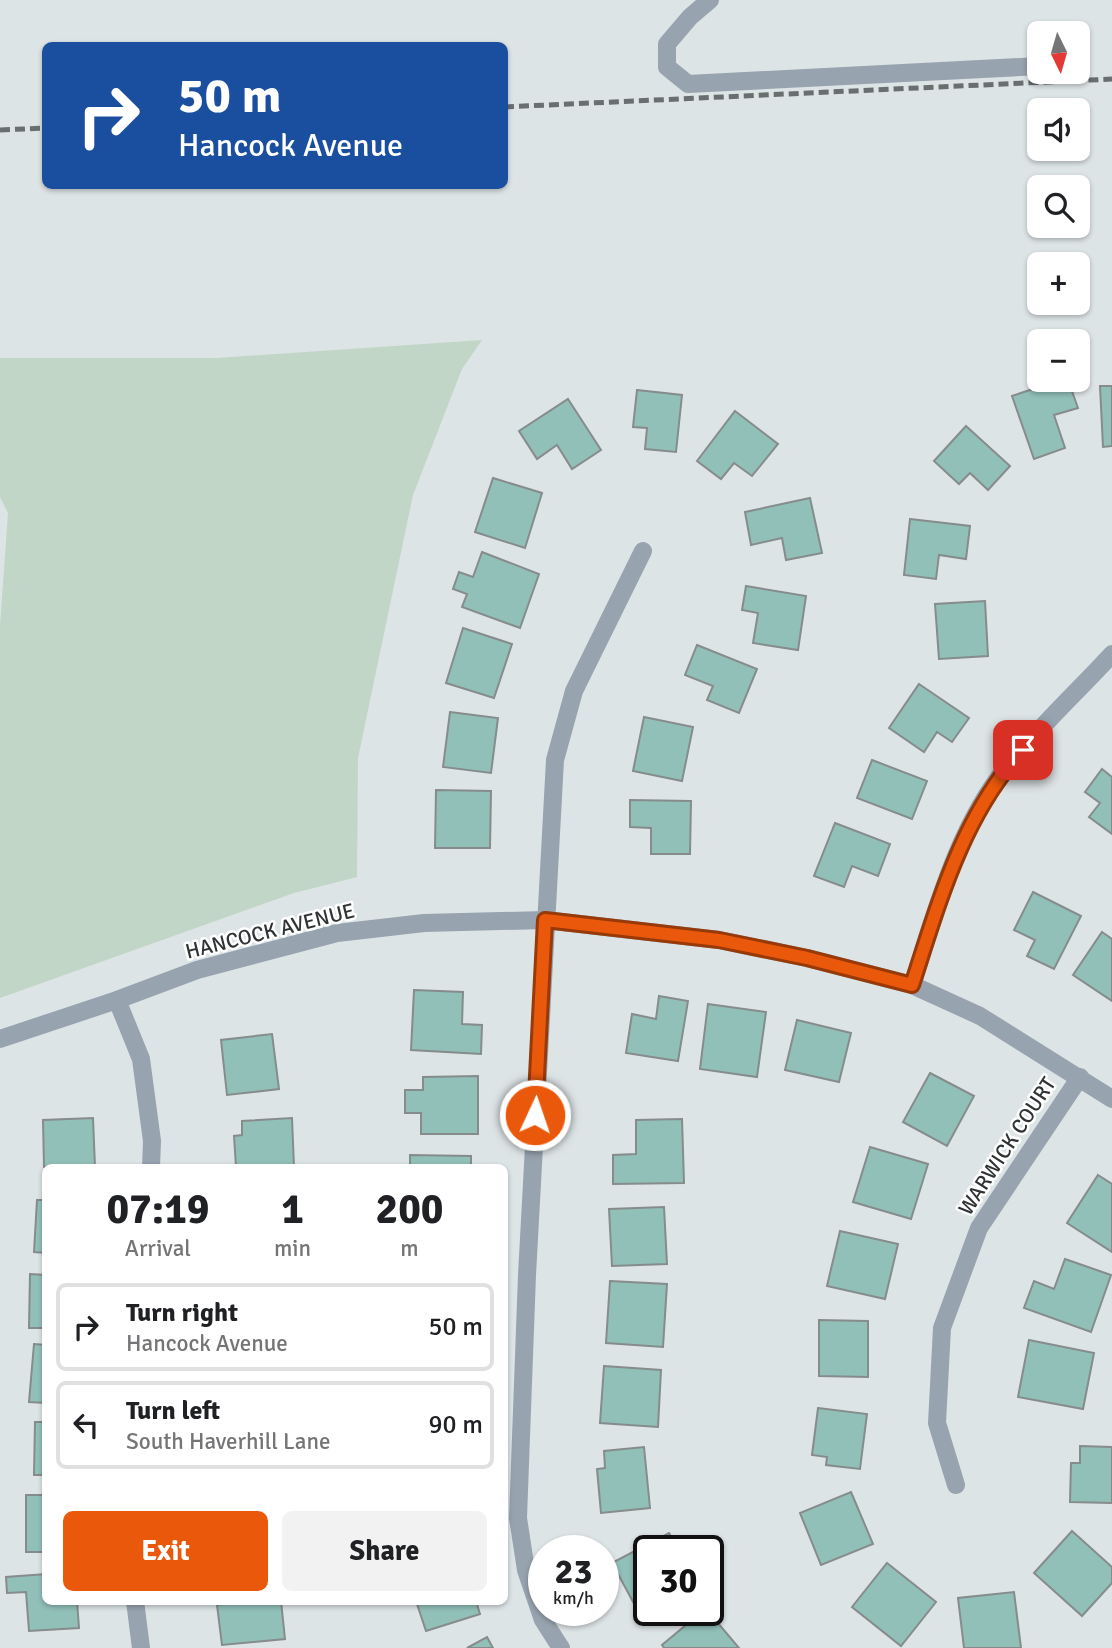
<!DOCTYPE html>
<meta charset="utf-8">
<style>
body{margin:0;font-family:Signika,sans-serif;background:#f2f2f2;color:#202124;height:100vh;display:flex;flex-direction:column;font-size:26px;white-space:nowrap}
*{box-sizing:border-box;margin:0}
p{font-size:23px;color:#757577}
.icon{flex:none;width:38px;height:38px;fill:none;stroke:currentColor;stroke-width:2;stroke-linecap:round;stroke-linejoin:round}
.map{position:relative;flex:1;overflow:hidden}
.panel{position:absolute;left:42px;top:1164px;width:466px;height:441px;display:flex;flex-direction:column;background:#fff;border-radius:10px;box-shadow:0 2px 5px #0004}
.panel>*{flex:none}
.guide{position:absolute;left:42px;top:42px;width:466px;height:147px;border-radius:10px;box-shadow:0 2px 5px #0004;background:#1a4fa0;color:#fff;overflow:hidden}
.needle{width:46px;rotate:175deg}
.fabs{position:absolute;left:1027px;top:21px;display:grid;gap:14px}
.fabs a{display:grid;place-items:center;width:63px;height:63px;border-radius:10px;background:#fff;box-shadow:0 2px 5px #0004;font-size:35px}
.speed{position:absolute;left:528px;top:1535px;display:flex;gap:14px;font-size:35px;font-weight:700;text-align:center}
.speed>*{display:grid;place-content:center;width:91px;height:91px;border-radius:50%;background:#fff;box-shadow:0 2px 5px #0004;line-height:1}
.speed small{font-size:18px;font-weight:400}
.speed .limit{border:4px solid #111;border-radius:10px;background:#fff;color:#111}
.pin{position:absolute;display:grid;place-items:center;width:60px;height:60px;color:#fff;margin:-30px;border-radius:14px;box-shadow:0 4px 10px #0006}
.me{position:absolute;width:77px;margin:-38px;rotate:3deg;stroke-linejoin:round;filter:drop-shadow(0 0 5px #0008)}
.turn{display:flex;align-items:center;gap:24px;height:147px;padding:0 21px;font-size:32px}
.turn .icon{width:91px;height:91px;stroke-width:2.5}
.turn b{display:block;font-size:49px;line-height:60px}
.eta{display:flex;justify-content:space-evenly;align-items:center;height:119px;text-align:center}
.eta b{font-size:42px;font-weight:700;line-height:49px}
.cta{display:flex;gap:14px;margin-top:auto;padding:14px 21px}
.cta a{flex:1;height:80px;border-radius:10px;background:#ea580c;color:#fff;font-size:28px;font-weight:700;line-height:80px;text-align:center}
.cta a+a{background:#f2f2f2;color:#202124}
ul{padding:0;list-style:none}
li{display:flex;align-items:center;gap:21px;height:88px;margin:0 14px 10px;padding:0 7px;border:4px solid #e0e0e0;border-radius:10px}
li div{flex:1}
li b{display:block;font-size:26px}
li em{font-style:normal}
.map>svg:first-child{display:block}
</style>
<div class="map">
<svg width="1112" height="1648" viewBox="0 0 1112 1648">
<rect width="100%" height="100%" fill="#dde4e6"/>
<polygon fill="#c1d6c6" points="482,340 462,369 413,495 358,758 357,877 294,893 0,998 0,626 8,513 0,497 0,358 217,358"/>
<g fill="#91c0b9" stroke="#868c8b" stroke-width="2">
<polygon points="1060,380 1068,380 1078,408 1054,415 1065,448 1034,459 1012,396"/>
<polygon points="1100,386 1112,386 1112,446 1103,447"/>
<polygon points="637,390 682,395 676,452 645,449 647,428 633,427"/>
<polygon points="568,399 601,450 572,469 557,445 537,459 519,431"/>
<polygon points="735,411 778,444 752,476 734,463 721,479 697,461"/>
<polygon points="966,426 1010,466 988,490 970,473 959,484 934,461"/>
<polygon points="493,478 542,493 525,548 475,532"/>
<polygon points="810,498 822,553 786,560 782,538 751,545 745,512"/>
<polygon points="910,519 970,526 966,559 939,555 936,579 904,575"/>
<polygon points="482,552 539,574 520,628 462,607 467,594 453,589 459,572 473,577"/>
<polygon points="746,586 806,596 798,650 753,643 758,613 742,610"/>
<polygon points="985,601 988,656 939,659 935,604"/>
<polygon points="463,628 512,644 494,698 446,683"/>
<polygon points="697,645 757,669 739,713 707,700 713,686 685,675"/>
<polygon points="919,684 969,718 952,742 937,732 924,752 889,728"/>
<polygon points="450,712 498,718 491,773 443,767"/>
<polygon points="644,717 693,727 682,781 633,771"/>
<polygon points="872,760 927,781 912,819 857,798"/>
<polygon points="1102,769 1112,777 1112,834 1089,817 1100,803 1085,792"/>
<polygon points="436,790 491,791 490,848 435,848"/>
<polygon points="630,800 691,801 690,854 651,854 651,828 630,827"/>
<polygon points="835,823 890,844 878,876 852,866 844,887 814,876"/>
<polygon points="1033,892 1081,916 1054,969 1027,956 1035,940 1014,930"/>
<polygon points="1102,932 1112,939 1112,1001 1073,975"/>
<polygon points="414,990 463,992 462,1024 482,1025 481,1054 411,1050"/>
<polygon points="659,996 688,1001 678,1061 626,1053 632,1014 656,1019"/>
<polygon points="708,1004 766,1012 757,1077 700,1069"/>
<polygon points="797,1020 851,1033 839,1082 785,1070"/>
<polygon points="272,1034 279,1089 227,1095 221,1040"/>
<polygon points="930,1073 974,1096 947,1146 903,1122"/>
<polygon points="478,1076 478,1134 421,1134 421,1113 405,1113 405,1090 423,1090 423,1077"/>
<polygon points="93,1118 95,1167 44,1167 43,1120"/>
<polygon points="292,1118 294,1167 236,1167 234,1136 242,1135 242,1121"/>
<polygon points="682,1119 684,1183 613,1184 613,1155 636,1154 636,1120"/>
<polygon points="870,1147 928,1164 911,1219 853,1202"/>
<polygon points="410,1155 471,1156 471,1167 410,1167"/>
<polygon points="1098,1175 1112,1184 1112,1252 1067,1223"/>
<polygon points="37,1200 46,1200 46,1253 34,1252"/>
<polygon points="664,1207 667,1264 612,1266 609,1209"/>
<polygon points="840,1231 898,1244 885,1299 827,1286"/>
<polygon points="1065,1259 1111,1275 1091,1332 1024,1308 1034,1281 1054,1289"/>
<polygon points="30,1274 46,1275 46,1328 29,1328"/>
<polygon points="610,1281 667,1284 663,1347 606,1343"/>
<polygon points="819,1320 868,1321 868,1377 819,1376"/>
<polygon points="1029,1340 1094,1353 1083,1409 1018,1397"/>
<polygon points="34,1344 46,1345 46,1403 29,1402"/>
<polygon points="604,1366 661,1370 658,1427 600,1423"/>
<polygon points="818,1408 867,1414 860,1469 826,1465 827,1457 812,1455"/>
<polygon points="35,1422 46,1422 46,1475 34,1475"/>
<polygon points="1080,1446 1112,1447 1112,1503 1070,1502 1071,1463 1080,1463"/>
<polygon points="644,1447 650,1508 601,1513 597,1469 605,1468 604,1451"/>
<polygon points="851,1492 873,1544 821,1565 800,1513"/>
<rect x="26" y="1495" width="20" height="57"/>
<polygon points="1072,1531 1112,1567 1112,1583 1082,1616 1034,1573"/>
<polygon points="669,1533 679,1550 649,1550 649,1608 639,1613 612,1563"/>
<polygon points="887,1563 936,1602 901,1646 852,1607"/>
<polygon points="46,1574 46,1601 77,1601 79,1628 29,1631 26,1592 7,1593 6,1577"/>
<polygon points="1014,1592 1021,1648 964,1648 958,1598"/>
<polygon points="221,1601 281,1601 285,1639 222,1645 217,1605 222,1604"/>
<polygon points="416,1601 476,1601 480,1614 426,1631"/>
<polygon points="704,1610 707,1610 739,1648 664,1648 662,1645"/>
<polygon points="487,1637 493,1648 467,1648"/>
</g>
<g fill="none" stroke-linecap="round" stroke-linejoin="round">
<g stroke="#97a3af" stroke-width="18">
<polyline points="710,0 690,17 667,44 667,67 688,84 1040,66"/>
<polyline points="1078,64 1080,63"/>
<path d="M912 985C936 912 957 829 1006 768 1038 728 1077 692 1112 654"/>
<polyline points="117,1000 141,1059 152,1141 151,1167"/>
<polyline points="0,1039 117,1000 197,970 337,933 424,923 545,920 719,940 807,958 912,985 980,1016 1112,1099"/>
<polyline points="956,1485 937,1423 942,1328 979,1228 1080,1077"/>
<polyline points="135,1601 141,1648"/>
<polyline points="561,1648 543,1620 526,1570 518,1518 527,1275 555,760 574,691 643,551"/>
</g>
<g stroke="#696e6f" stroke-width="5" stroke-dasharray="10 5" stroke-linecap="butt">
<polyline points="504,107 1112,79"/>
<polyline points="0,130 46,128"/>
</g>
</g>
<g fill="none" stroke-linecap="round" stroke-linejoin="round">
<g stroke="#983908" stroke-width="18">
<path id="route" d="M535 1115 545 920 719 940 807 958 912 985C939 902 963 814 1023 750"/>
</g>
<use href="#route" stroke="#ea580c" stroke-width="12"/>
</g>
<g text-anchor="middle" stroke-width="5" stroke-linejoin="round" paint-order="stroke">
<g font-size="21" fill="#303334" stroke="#fff">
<text transform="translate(270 931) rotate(-14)" y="7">HANCOCK AVENUE</text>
<text transform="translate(1007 1146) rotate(-57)" y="7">WARWICK COURT</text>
</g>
</g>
</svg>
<div class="fabs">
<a><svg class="needle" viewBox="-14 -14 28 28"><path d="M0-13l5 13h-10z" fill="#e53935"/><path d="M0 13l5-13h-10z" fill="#757577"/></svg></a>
<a><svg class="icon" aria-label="sound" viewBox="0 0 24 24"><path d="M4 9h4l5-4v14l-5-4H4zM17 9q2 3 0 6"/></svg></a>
<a><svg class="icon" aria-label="search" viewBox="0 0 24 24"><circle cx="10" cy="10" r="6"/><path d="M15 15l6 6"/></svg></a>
<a>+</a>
<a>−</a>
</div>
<div class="speed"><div>23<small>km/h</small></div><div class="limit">30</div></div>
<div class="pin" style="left:1023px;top:750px;background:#d93025"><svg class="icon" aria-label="arrive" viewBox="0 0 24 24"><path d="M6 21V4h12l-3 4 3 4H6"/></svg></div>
<svg class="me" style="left:535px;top:1115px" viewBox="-20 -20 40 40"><circle r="17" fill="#ea580c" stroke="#fff" stroke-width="3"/><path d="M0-11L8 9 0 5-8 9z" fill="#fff"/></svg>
<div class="guide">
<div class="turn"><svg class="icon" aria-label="right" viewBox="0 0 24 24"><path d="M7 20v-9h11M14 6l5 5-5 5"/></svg><div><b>50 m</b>Hancock Avenue</div></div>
</div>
<section class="panel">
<div class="eta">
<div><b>07:19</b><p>Arrival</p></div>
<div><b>1</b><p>min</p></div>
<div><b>200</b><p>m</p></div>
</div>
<ul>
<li><svg class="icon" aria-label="right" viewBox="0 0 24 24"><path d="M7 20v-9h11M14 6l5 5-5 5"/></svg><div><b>Turn right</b><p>Hancock Avenue</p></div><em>50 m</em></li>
<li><svg class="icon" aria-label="left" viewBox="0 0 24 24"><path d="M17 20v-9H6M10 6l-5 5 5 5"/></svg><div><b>Turn left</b><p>South Haverhill Lane</p></div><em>90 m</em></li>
</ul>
<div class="cta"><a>Exit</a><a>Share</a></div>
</section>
</div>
